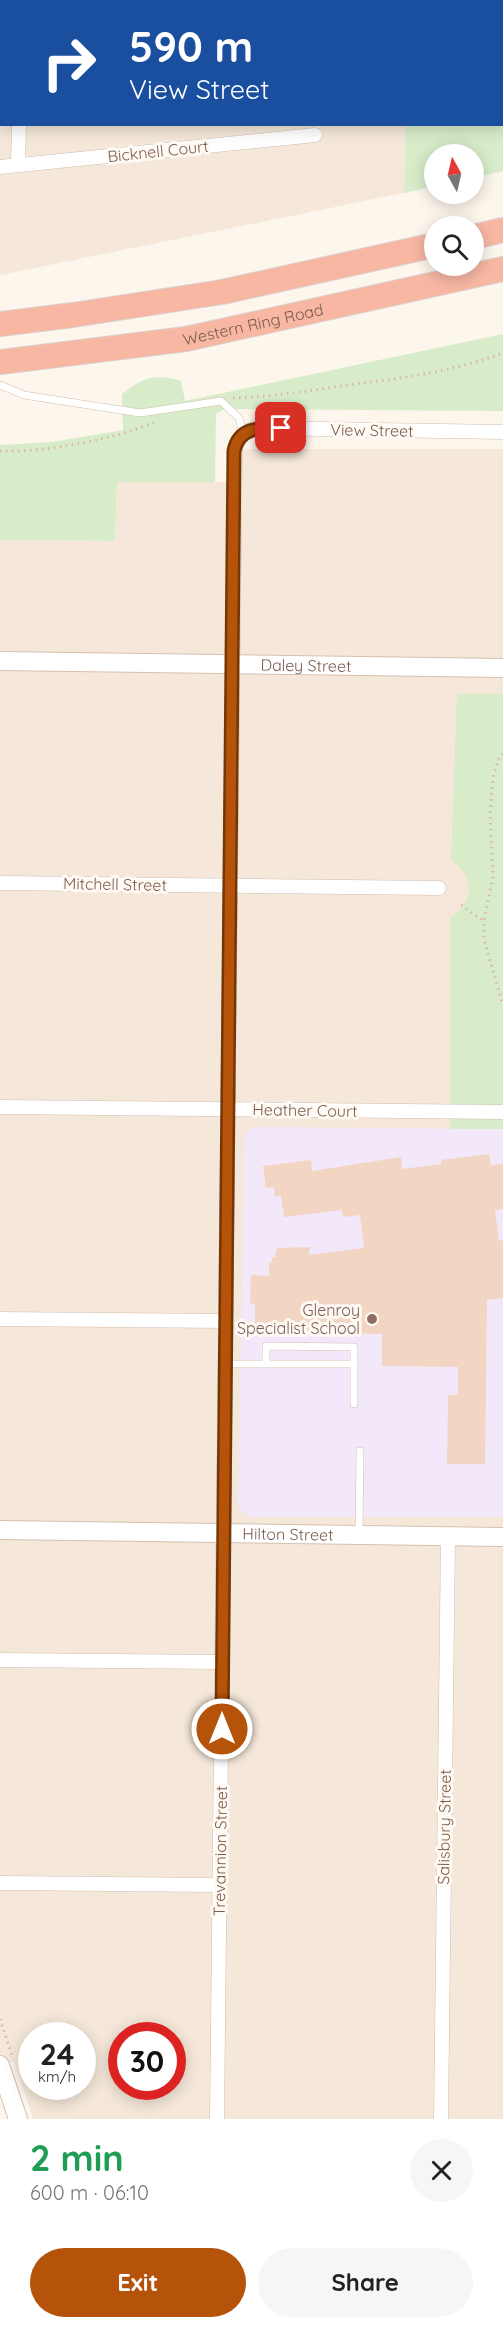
<!DOCTYPE html>
<meta charset="utf-8">
<style>
body{margin:0;font-family:Quicksand,sans-serif;background:#f6f6f6;color:#222;height:100vh;display:flex;flex-direction:column;font-size:22px;white-space:nowrap}
*{box-sizing:border-box;margin:0}
p{font-size:20px;color:#767676}
.icon{flex:none;width:33px;height:33px;fill:none;stroke:currentColor;stroke-width:2;stroke-linecap:round;stroke-linejoin:round}
.map{position:relative;height:2119px;overflow:hidden}
.sheet{display:flex;flex-direction:column;background:#fff;flex:1}
.sheet>*{flex:none}
.banner{position:absolute;left:0px;top:0px;width:504px;height:126px;box-shadow:0 3px 15px #0003;background:#1a4fa0;color:#fff;overflow:hidden}
.needle{width:39px;rotate:352deg}
.controls{position:absolute;left:424px;top:144px;display:grid;gap:12px}
.controls a{display:grid;place-items:center;width:60px;height:60px;border-radius:50%;background:#fff;box-shadow:0 3px 15px #0003;font-size:30px}
.speed{position:absolute;left:18px;top:2022px;display:flex;gap:12px;font-size:30px;font-weight:700;text-align:center}
.speed>*{display:grid;place-content:center;width:78px;height:78px;border-radius:50%;background:#fff;box-shadow:0 3px 15px #0003;line-height:1}
.speed small{font-size:15px;font-weight:400}
.speed .limit{border:9px solid #d22;background:#fff;color:#111}
.pin{position:absolute;display:grid;place-items:center;width:51px;height:51px;color:#fff;margin:-26px;border-radius:12px;box-shadow:0 3px 9px #0006}
.me{position:absolute;width:66px;margin:-33px;rotate:0deg;stroke-linejoin:round;filter:drop-shadow(0 0 4px #0008)}
.turn{display:flex;align-items:center;gap:21px;height:126px;padding:0 30px;font-size:27px}
.turn .icon{width:78px;height:78px;stroke-width:2.5}
.turn b{display:block;font-size:42px;line-height:51px}
.round{display:grid;place-items:center;flex:none;width:63px;height:63px;border-radius:32px;background:#f6f6f6}
.summary{display:flex;align-items:center;justify-content:space-between;height:102px;padding:0 30px}
h1{font-size:36px;font-weight:800;line-height:45px;color:#1e9e55}
.button{display:flex;gap:12px;margin-top:auto;padding:12px 30px}
.button a{flex:1;height:69px;border-radius:36px;background:#b45309;color:#fff;font-size:24px;font-weight:800;line-height:69px;text-align:center}
.button a+a{background:#f6f6f6;color:#222}
.map>svg:first-child{display:block}
</style>
<div class="map">
<svg width="503" height="2119" viewBox="0 0 503 2119">
<rect width="100%" height="100%" fill="#fdf6ec"/>
<g fill="#f5e8da" fill-rule="evenodd">
<polygon points="0,0 410,0 2,2 2,124 406,125 404,193 0,275"/>
<path d="M242 449H503V2119H33L14 2061 0 2065V540L115 541 117 482H241ZM32 2036H82V2086H32ZM122 2036H172V2086H122Z"/>
</g>
<polygon fill="#f3e8fa" points="252,1127 503,1129 503,1517 248,1517 238,1506 245,1133"/>
<g fill="#d8ecc9">
<polygon points="410,0 503,0 503,171 474,178 474,154 435,154 435,186 404,193 406,125 502,124 502,2"/>
<path d="M503 334V411L224 409 216 414 215 482H117L115 541 0 540V445L52 442 123 430 122 394C142 378 155 373 181 381L185 401Z"/>
<path d="M457 694H503V1129H450V918C474 903 476 876 451 860Z"/>
</g>
<polygon fill="#f3d5c3" points="489,1154 491,1165 503,1164 503,1209 495,1210 499,1241 503,1240 503,1298 487,1300 485,1464 447,1464 448,1395 458,1395 458,1367 382,1366 382,1334 255,1332 255,1304 250,1303 251,1275 269,1276 269,1262 272,1262 272,1257 275,1257 277,1248 310,1247 309,1255 364,1248 360,1215 343,1217 342,1210 284,1217 281,1196 275,1197 274,1187 266,1188 263,1166 311,1160 312,1171 401,1157 402,1169 442,1164 441,1160"/>
<g fill="none" stroke-linecap="round" stroke-linejoin="round">
<g stroke="#d1beb0" stroke-width="8">
<g id="lane">
<polyline points="0,385 24,395 140,413 221,401 239,418 243,434"/>
<polyline points="266,1363 266,1346 354,1347 354,1404"/>
<polyline points="225,1364 354,1364"/>
<polyline points="359,1534 360,1451"/>
</g>
</g>
<g stroke="#d1beb0" stroke-width="15">
<g id="street">
<polyline points="19,2 19,0"/>
<polyline points="18,165 19,124"/>
<polyline points="0,167 315,135"/>
<polyline points="0,883 439,888"/>
<polyline points="0,1107 503,1112"/>
<polyline points="0,1319 225,1321"/>
<polyline points="0,1660 222,1662"/>
<polyline points="0,1883 219,1885"/>
<path d="M217 2119 235 449C238 437 245 430 257 428L503 432"/>
<polyline points="441,2119 448,1536"/>
</g>
</g>
<g stroke="#d6c0b0" stroke-width="20">
<g id="secondary">
<path id="s1" d="M0 661 503 668"/>
<path id="s2" d="M0 1530 503 1537"/>
<polyline points="0,2065 18,2119"/>
</g>
</g>
<g stroke="#dad1cd" stroke-width="26">
<g id="highway">
<polyline points="474,237 503,230"/>
<polyline points="0,324 73,315 222,292 435,245"/>
<path id="s3" d="M0 362 186 339 503 269"/>
</g>
</g>
<g stroke="#d9b8a5" stroke-width="3" stroke-dasharray="1.5 4.5" stroke-linecap="butt">
<path d="M233 398C277 397 319 389 362 383 411 377 457 370 503 353"/>
<path d="M0 451C37 452 77 445 113 436 127 433 140 427 154 423"/>
<polyline points="503,754 499,757 493,778 490,814 493,876 484,921 484,940 503,1005"/>
<polyline points="461,905 484,921"/>
<polyline points="0,2019 12,2055"/>
</g>
<use href="#lane" stroke="#fff" stroke-width="7"/>
<use href="#street" stroke="#fff" stroke-width="14"/>
<use href="#secondary" stroke="#fff" stroke-width="18"/>
<use href="#highway" stroke="#f7b7a3" stroke-width="24"/>
</g>
<g fill="none" stroke-linecap="round" stroke-linejoin="round">
<g stroke="#753606" stroke-width="15">
<path id="route" d="M222 1729 234 451C239 426 261 428 281 428"/>
</g>
<use href="#route" stroke="#b45309" stroke-width="10"/>
</g>
<circle fill="#8d6e63" stroke="#fffaf3" stroke-width="2" cx="372" cy="1319" r="6"/>
<g text-anchor="middle" stroke-width="6" stroke-linejoin="round" paint-order="stroke">
<g font-size="16" fill="#7a5c4d" stroke="#fffaf3">
<text transform="translate(158 151) rotate(-6)" y="6">Bicknell Court</text>
<text dy="6" stroke="none"><textPath href="#s3" startOffset="256">Western Ring Road</textPath></text>
<text transform="translate(372 430) rotate(1)" y="6">View Street</text>
<text dy="6" stroke="none"><textPath href="#s1" startOffset="306">Daley Street</textPath></text>
<text transform="translate(115 884) rotate(1)" y="6">Mitchell Street</text>
<text transform="translate(305 1110) rotate(1)" y="6">Heather Court</text>
<text dy="6" stroke="none"><textPath href="#s2" startOffset="288">Hilton Street</textPath></text>
<text transform="translate(444 1827) rotate(-89)" y="6">Salisbury Street</text>
<text transform="translate(220 1851) rotate(-89)" y="6">Trevannion Street</text>
</g>
<g font-size="16" fill="#785e54" stroke="#fffaf3" text-anchor="end">
<text x="360" y="1316">Glenroy<tspan x="360" dy="18">Specialist School</tspan></text>
</g>
</g>
</svg>
<div class="controls">
<a><svg class="needle" viewBox="-14 -14 28 28"><path d="M0-13l5 13h-10z" fill="#e53935"/><path d="M0 13l5-13h-10z" fill="#767676"/></svg></a>
<a><svg class="icon" aria-label="search" viewBox="0 0 24 24"><circle cx="10" cy="10" r="6"/><path d="M15 15l6 6"/></svg></a>
</div>
<div class="speed"><div>24<small>km/h</small></div><div class="limit">30</div></div>
<div class="pin" style="left:281px;top:428px;background:#d93025"><svg class="icon" aria-label="arrive" viewBox="0 0 24 24"><path d="M6 21V4h12l-3 4 3 4H6"/></svg></div>
<svg class="me" style="left:222px;top:1729px" viewBox="-20 -20 40 40"><circle r="17" fill="#b45309" stroke="#fff" stroke-width="3"/><path d="M0-11L8 9 0 5-8 9z" fill="#fff"/></svg>
<div class="banner">
<div class="turn"><svg class="icon" aria-label="right" viewBox="0 0 24 24"><path d="M7 20v-9h11M14 6l5 5-5 5"/></svg><div><b>590 m</b>View Street</div></div>
</div>
</div>
<section class="sheet">
<div class="summary"><div><h1>2 min</h1><p>600 m · 06:10</p></div><a class="round"><svg class="icon" aria-label="close" viewBox="0 0 24 24"><path d="M6 6l12 12M18 6L6 18"/></svg></a></div>
<div class="button"><a>Exit</a><a>Share</a></div>
</section>
